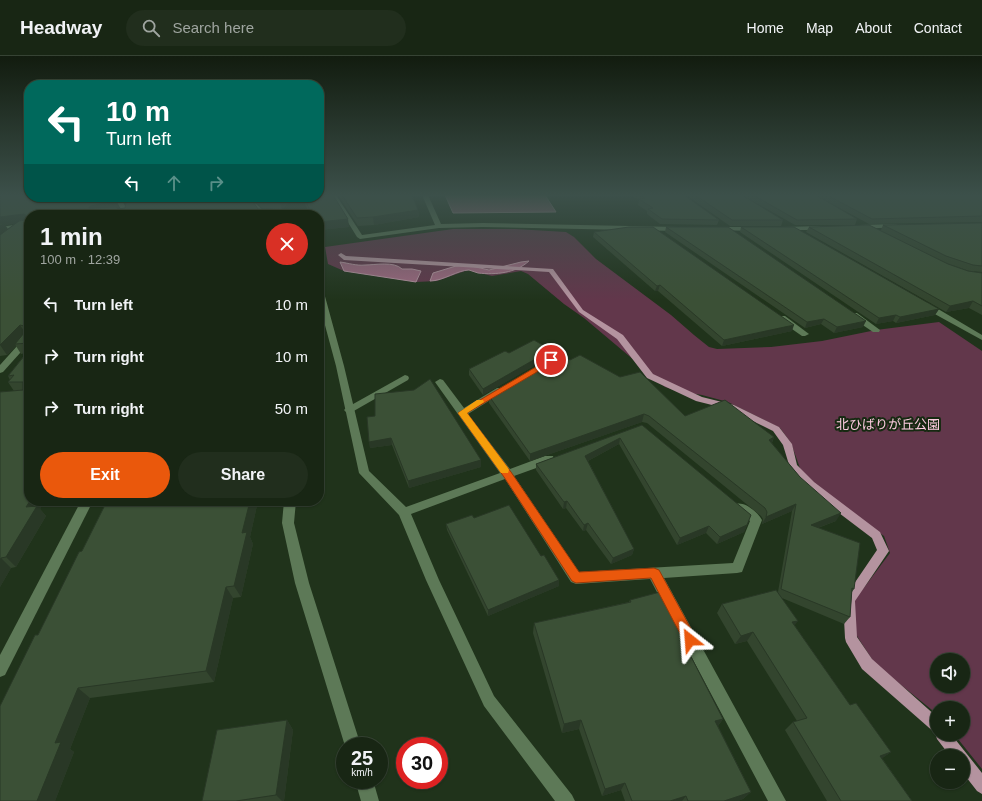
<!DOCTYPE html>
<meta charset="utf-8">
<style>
body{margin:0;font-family:Helvetica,"Noto Sans JP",sans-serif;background:#212e1d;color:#f1f3f6;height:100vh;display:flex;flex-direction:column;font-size:15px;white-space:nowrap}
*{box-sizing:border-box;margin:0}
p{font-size:13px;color:#9fa5a0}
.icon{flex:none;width:22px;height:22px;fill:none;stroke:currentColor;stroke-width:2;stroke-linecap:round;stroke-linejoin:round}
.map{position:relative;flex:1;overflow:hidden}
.details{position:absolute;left:24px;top:154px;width:300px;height:296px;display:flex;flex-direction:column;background:#182614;border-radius:16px;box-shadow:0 1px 3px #0004,0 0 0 1px #364334}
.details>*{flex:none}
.top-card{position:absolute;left:24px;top:24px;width:300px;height:122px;border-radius:16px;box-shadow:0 1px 3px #0004,0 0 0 1px #364334;background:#00695c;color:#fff;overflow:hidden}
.buttons{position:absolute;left:930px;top:597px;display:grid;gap:8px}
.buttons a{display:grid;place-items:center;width:40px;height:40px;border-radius:50%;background:#182614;box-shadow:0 1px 3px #0004,0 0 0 1px #364334;font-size:20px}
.speed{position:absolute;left:336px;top:681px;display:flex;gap:8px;font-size:20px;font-weight:700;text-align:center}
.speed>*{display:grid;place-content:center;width:52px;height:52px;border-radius:50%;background:#182614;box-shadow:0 1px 3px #0004,0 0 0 1px #364334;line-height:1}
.speed small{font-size:10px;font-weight:400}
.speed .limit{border:6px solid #d22;background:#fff;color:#111}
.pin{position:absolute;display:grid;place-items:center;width:34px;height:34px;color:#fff;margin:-17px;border:2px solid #fff;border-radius:50%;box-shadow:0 1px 4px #0007}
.me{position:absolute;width:44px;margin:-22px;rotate:332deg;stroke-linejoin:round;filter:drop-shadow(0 0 3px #0008)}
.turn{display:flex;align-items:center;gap:14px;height:84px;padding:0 16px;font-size:18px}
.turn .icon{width:52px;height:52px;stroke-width:2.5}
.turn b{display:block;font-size:28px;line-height:34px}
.lanes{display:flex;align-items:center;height:38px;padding:0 16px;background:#0003;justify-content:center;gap:20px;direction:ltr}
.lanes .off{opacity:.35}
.round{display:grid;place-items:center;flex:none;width:42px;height:42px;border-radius:21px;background:#212e1d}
.headline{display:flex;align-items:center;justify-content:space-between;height:68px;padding:0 16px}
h1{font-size:24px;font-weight:600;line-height:30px}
.button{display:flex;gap:8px;margin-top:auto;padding:8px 16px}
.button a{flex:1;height:46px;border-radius:24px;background:#ea580c;color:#fff;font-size:16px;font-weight:600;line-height:46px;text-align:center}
.button a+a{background:#212e1d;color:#f1f3f6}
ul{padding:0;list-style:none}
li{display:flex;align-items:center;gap:12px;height:52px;padding:0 16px}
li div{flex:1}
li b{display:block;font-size:15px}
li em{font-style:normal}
header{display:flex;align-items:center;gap:24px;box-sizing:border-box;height:56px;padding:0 20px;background:#182614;border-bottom:1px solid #364334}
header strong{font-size:19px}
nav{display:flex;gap:22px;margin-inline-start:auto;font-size:14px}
.search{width:280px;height:36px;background:#212e1d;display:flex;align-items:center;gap:10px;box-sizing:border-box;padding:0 14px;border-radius:22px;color:#9fa5a0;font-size:15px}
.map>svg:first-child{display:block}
</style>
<header>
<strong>Headway</strong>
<div class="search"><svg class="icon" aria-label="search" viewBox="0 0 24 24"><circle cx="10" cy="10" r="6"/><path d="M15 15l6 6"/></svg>Search here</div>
<nav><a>Home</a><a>Map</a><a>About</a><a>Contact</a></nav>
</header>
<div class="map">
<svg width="982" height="745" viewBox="0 0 982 745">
<rect width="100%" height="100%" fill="#20331b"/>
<path fill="#62374b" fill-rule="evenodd" d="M453 173H515L566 176 574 181 596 203 671 259 694 279 709 291 717 293 771 291 822 285 876 274 939 266 982 295V713L954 678H963V652H937V658L875 608 855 577 851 547 866 529 890 497 884 480 816 432 801 415 791 387 780 372 728 346 702 339 677 335 665 331 650 320 635 305 584 262 564 248 528 218 521 215 492 220 468 214 437 225 416 226 344 215 328 208 325 191ZM937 604H963V630H937Z"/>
<g fill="#9d6880" stroke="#b4939f">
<polygon points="445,139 545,139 556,156 453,157"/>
<path d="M529 205C516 217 496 219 478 217 475 216 472 215 469 214 458 214 443 225 430 225L433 217 456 210 467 209 489 214 521 206Z"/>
<path d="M340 206C348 207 357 210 365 209 375 209 394 205 402 213H412L421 215 416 226 344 215Z"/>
</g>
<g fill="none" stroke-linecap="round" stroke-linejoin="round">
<polygon fill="#b4939f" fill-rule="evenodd" points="341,197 346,200 553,213 583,254 623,279 653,318 702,341 734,349 779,371 792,388 797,409 814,426 880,476 889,495 855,545 857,581 872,603 937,661 937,678 951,678 982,717 982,738 977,735 963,717 963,700 950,700 937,683 935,677 862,613 846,586 845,582 843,544 877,494 872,482 806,432 790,412 783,389 773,375 728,353 696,345 647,322 617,283 579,256 549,216 344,204 338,199"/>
<polygon fill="#5d7957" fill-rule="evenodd" points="405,319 408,320 409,322 408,324 352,356 346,356 344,354 346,352"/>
<g fill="#5d7957" fill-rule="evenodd">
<polygon points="331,139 336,139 362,179 435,169 422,139 428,139 441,168 483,167 678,171 681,173 678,175 483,171 439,172 360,183 357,181"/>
<polygon points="114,141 120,141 128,155 127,159 121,159 122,155"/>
<path d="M237 141C247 141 259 148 264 156L289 155 293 159H260L257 154Z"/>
<polygon points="29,167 29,171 0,175 0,171"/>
<polygon points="896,168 899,170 898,171 860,173 857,171 860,169"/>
<polygon points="718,171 754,171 757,173 754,175 716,174 715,173"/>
<polygon points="784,171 820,170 823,172 820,174 782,174 781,173"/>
<path d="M319 231 323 233 344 310 369 415 406 451 500 417 435 326 440 323 443 324 464 352 497 332H503L505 334 503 336 468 358 510 413 545 400H553L554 403 553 406 514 420 579 516 733 507 750 465 734 451 736 448C744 445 758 456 762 464L742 516 737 517 664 522 786 745H768L650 523 576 528 571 526 505 423 411 458 439 524 494 640 572 739 575 745H555L484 650 426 524 399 459 359 417 336 310 319 247Z"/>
<polygon points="922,247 928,247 982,279 982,284 922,251"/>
<polygon points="851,257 857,257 880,274 879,276 873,276 851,261"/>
<polygon points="779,260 785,260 809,278 805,280 802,280 779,264"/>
<polygon points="26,280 29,280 29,287 3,316 0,317 0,309"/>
<polygon points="81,445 93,445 5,619 0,621 0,599"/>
<polygon points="284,445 296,445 294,467 309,527 361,690 345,690 295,527 282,467"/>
<polygon points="355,724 373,724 379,745 361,745"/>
</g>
</g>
<g fill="#33452e" fill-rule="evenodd">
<path d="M0 139 119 153 125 152 126 148 122 141H244L258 153H263L253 144 246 141H293L282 154H274L275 159H29V445H45L40 453 46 460 16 511 11 512 0 531V336L14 335 8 326 10 324 8 320 26 297 21 298 16 290 7 299 0 300ZM16 167 8 173 5 169 11 168Z"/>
<polygon points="338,139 412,139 418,154 419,161 374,169 358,170"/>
<polygon points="631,139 684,139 719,164 717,169 660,168 647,158 647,155 638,149 639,144"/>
<polygon points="686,139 742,139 783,164 781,170 730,170"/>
<polygon points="742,139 982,139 982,166 869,168 821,142 857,163 855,169 795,169"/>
<polygon points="302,141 319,141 349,171 319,174 319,159 310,159"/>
<polygon points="982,167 982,216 969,215 944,206 968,215 982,217 982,259 969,252 946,256 806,176 809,171 881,174 883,169"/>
<polygon points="666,171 863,271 834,277 821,268 805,272 665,176"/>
<polygon points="741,171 939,253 935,259 896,267 893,265 876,268 740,176"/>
<polygon points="594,176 792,275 722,290 658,235 655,235 593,181"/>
<polygon points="551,294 551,300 483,339 469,319 469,313"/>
<polygon points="570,304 685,360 774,381 772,387 836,465 818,472 854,533 852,536 850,561 844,568 782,542 795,570 850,649 891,696 882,702 912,745 827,745 785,674 793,666 797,665 747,585 735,588 717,557 722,548 778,536 792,455 762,468 763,463 761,460 647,367 642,366 530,405 489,347 489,340"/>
<polygon points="367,361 481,411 409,432 392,389 370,392"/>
<polygon points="642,369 747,469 744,476 717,488 706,477 677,489 619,388 588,405 634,493 632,499 611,508 586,474 583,475 566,452 563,453 536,414 536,408"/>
<polygon points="107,445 258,445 250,481 253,488 241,541 233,542 214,626 90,642 70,693 74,696 55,745 38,579 82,495"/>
<polygon points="474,462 559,530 488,560 447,474 446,468"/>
<polygon points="630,544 686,592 723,663 718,670 751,736 743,743 738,745 625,745 621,734 602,740 579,673 562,677 533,577 534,567 629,546"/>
<polygon points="287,664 293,674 284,745 202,745"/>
</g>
<g fill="#293826">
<polygon points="285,141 293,141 282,154 280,146"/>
<polygon points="116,145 120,153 89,152 90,150"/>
<polygon points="273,153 275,159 268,159"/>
<polygon points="418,154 419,161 374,169 373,161"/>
<polygon points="24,158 29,166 5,169 9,175 0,182 0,161"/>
<polygon points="348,163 349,171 319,174 319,166"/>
<polygon points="660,229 658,235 655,235 657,230"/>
<polygon points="973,245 969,252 946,256 950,250"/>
<polygon points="939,253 935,259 896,267 900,261"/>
<polygon points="896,259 893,265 876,268 879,262"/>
<polygon points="824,263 821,268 805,272 807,266"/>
<polygon points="866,265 863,271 834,277 837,271"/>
<polygon points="20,269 26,278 15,288 16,290 7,299 0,289"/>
<polygon points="794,269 792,275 722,290 724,284"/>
<polygon points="551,294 551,300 483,339 483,333"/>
<polygon points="644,358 642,366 530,405 530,398"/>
<polygon points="774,381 771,388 769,384"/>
<polygon points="391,382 392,389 370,392 369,386"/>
<polygon points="620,382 619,388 584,407 585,400"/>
<polygon points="481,404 481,411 409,432 408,425"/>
<polygon points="30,445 45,445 40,453 46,460 16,511 6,501 26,451"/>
<polygon points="250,445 258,445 250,481 253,488 241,541 234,530 242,477"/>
<polygon points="567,445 566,452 563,453 564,446"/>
<polygon points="796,448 792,455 762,468 766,461"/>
<polygon points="841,457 836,465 806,476 811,469"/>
<polygon points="588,467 586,474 583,475 584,469"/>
<polygon points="747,469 744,476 717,488 720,481"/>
<polygon points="709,470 706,477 677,489 680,482"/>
<polygon points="634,493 632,499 611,508 613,502"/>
<polygon points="1,502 11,512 0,531 0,504"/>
<polygon points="559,524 559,530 488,560 488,554"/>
<polygon points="226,531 233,542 214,626 206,615"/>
<polygon points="798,565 791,574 792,566"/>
<polygon points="753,576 747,585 735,588 741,580"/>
<polygon points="78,632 90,642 70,693 74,696 55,745 37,745 55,687"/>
<polygon points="723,663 717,671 715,665"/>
<polygon points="287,664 293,674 284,745 282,745 276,739"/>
<polygon points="581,664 579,673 562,677 564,668"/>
<polygon points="891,696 880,704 880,700"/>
<polygon points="625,727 621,734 602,740 605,733"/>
<polygon points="751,736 743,743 738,745 724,745"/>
<polygon points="686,740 682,745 670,745"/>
</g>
<g fill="#3b5036" stroke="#293826">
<polygon points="0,139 29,139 29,141 114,141 116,145 90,150 89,152 116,151 118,153 125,152 126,147 123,141 244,141 254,147 258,153 273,153 268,159 29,159 29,287 15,288 24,277 24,270 20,269 0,289 0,179 19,165 26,164 26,159 24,158 0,161"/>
<polygon points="319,139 333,139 348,163 319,166 319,159 312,159 304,141 319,141"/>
<polygon points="342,139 412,139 418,154 373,161 357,162"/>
<polygon points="640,139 684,139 719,164 662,163 648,153 653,152 639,143 645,142"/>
<polygon points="695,139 742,139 783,164 732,164"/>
<polygon points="753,139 816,139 857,163 797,164"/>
<polygon points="827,139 982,139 982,160 872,163"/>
<polygon points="256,141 285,141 280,146 263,147"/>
<polygon points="4,167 0,170 0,168"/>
<polygon points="982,167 982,210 973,209 946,200 883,169"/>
<polygon points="869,169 948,208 968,215 982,217 982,250 973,245 950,250 809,171"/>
<polygon points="629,171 653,171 794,269 724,284 660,229 657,230 594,176"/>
<polygon points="666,171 728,171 866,265 837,271 824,263 807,266"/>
<polygon points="741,171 794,171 939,253 900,261 896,259 879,262"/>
<polygon points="534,284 551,294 483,333 469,313 505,295 509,297"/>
<polygon points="29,294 29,445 30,445 26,451 37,450 6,501 1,502 0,504 0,336 23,334 23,326 8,326 14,319 8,320"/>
<polygon points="560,298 570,304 580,299 620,321 640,316 685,360 725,344 774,381 769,384 800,421 841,457 811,469 860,487 854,533 852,532 850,561 781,533 796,448 766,461 767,456 765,452 649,360 644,358 530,398 489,340"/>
<polygon points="430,323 481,404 408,425 391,382 369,386 367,361 375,360 375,338 414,334"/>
<polygon points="642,369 751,459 747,469 720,481 709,470 680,482 620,382 585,400 634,493 613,502 588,467 584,469 567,445 564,446 536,408"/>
<polygon points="107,445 250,445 242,477 247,476 234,530 226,531 206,615 78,632 55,687 61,686 37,745 0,745 0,650 35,579 38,579 79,496 82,495"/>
<polygon points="509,449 541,500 544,499 559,524 488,554 446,468 472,459 474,462"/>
<polygon points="776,534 798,565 792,566 850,649 856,647 891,696 880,700 912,745 841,745 793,666 807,662 753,576 741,580 722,548"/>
<polygon points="660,536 688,588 685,589 723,663 715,665 751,736 724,745 688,745 686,740 670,745 632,745 625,727 605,733 581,664 564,668 534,567 631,546 630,544"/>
<polygon points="287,664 276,739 236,745 202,745 217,674"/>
</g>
<linearGradient id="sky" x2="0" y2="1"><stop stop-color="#121c0f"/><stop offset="0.57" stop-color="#3c504a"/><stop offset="1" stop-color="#3c504a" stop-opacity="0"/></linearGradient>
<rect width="982" height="244" fill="url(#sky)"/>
<polygon fill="#ea580c" stroke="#983908" points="551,302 555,304 554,306 467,357 511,416 579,516 654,512 659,514 695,580 697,584 695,589 690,590 686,589 651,522 576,527 572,525 504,421 458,357"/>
<polygon fill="#f59e0b" points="477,344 483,344 484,346 467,357 508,412 509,414 508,417 501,417 458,357"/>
<g text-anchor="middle" stroke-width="4" stroke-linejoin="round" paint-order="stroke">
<g font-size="13" fill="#fdcbe0" stroke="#162911">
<text x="888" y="373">北ひばりが丘公園</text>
</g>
</g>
</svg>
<div class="buttons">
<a><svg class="icon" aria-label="sound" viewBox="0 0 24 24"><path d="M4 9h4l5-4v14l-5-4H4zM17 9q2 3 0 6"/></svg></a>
<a>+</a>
<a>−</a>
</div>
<div class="speed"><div>25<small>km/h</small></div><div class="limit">30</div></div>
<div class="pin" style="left:551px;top:304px;background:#d93025"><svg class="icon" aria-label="arrive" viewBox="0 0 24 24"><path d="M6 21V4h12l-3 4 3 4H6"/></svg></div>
<svg class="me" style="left:690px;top:584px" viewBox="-20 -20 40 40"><path d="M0-17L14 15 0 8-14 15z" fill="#ea580c" stroke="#fff" stroke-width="4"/></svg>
<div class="top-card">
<div class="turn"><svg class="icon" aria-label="left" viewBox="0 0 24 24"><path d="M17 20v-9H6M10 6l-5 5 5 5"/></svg><div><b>10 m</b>Turn left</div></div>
<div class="lanes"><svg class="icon" aria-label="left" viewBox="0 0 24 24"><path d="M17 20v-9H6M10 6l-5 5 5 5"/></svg><svg class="icon off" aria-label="ahead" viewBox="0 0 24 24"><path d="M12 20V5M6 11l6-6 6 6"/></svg><svg class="icon off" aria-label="right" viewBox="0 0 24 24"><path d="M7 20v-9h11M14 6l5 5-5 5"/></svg></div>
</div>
<section class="details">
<div class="headline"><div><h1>1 min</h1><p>100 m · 12:39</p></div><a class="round" style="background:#d93025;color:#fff"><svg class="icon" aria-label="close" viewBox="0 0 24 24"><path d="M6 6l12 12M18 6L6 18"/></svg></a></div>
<ul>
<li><svg class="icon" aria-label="left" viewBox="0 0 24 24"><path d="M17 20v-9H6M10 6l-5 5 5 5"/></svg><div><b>Turn left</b></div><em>10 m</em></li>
<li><svg class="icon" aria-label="right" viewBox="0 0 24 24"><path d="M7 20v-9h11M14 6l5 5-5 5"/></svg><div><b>Turn right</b></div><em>10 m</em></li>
<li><svg class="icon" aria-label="right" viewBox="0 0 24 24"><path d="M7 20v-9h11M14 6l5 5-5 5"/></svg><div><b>Turn right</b></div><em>50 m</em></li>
</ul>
<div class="button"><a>Exit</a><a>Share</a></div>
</section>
</div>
